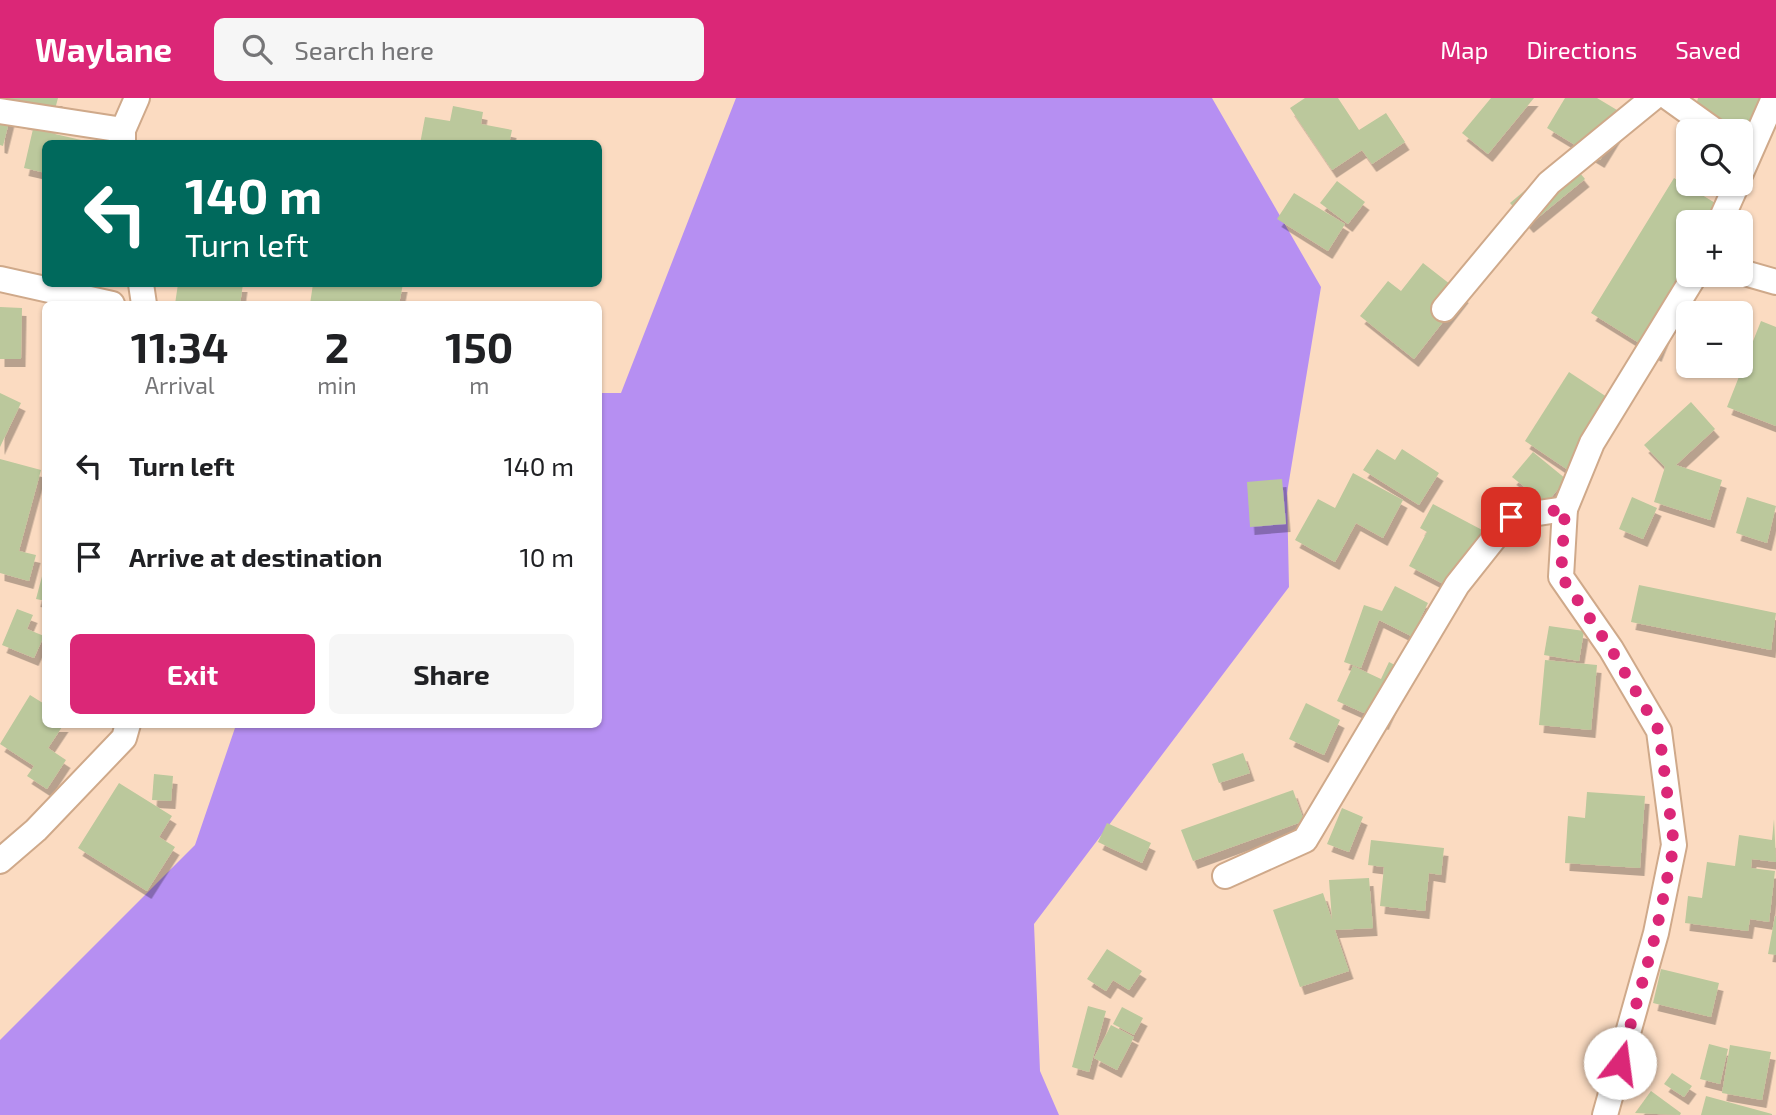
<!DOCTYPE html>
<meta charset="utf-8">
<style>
body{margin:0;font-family:"Exo 2",sans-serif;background:#f6f6f6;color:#202124;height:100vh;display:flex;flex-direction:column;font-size:26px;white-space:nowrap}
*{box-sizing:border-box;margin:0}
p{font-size:23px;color:#757577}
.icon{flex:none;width:38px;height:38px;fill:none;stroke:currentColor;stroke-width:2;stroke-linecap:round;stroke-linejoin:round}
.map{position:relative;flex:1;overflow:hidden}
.drawer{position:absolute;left:42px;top:203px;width:560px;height:427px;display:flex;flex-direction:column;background:#fff;border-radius:10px;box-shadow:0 2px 5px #0004}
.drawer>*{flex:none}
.hud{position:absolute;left:42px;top:42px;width:560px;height:147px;border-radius:10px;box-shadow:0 2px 5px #0004;background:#00695c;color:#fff;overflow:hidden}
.fabs{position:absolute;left:1676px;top:21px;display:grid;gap:14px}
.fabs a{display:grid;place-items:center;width:77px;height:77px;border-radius:10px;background:#fff;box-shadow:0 2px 5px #0004;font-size:35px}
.pin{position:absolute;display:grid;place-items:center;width:60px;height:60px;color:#fff;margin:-30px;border-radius:14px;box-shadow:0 4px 10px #0006}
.me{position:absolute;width:77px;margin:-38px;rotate:15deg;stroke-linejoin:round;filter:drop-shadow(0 0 5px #0008)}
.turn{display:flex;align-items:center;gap:24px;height:147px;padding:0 28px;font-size:32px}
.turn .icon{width:91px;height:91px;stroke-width:2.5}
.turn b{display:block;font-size:49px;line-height:60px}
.eta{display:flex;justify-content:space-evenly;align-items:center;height:119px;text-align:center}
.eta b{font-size:42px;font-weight:700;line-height:49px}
.primary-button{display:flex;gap:14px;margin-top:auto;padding:14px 28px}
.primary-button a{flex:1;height:80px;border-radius:10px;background:#db2777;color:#fff;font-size:28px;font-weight:700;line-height:80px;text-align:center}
.primary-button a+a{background:#f6f6f6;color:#202124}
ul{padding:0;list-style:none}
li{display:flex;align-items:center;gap:21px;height:91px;padding:0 28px}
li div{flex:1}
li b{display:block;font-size:26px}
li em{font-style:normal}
header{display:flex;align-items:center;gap:42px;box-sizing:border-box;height:98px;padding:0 35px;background:#db2777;color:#fff}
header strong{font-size:33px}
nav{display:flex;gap:38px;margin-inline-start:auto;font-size:24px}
.search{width:490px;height:63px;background:#f6f6f6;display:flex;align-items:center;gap:18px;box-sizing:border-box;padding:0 24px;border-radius:10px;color:#757577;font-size:26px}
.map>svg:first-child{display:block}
</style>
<header>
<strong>Waylane</strong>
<div class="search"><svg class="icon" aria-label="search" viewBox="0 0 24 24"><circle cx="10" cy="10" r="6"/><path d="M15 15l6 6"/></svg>Search here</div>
<nav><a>Map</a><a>Directions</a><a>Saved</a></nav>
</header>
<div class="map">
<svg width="1776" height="1017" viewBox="0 0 1776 1017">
<defs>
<filter id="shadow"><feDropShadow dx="4.5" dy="8" stdDeviation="0" flood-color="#0004"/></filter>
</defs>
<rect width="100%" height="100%" fill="#fbdbc1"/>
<polygon fill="#b68ff2" points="736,0 1212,0 1321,189 1287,395 1289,489 1034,826 1040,973 1059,1017 0,1017 0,942 195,747 236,627 598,626 599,295 621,295"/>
<g fill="#bbc89c" filter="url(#shadow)">
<polygon points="0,0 58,0 50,30 10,20 3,48 0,47"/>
<polygon points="1305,0 1338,0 1359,32 1386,15 1405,44 1372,66 1362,52 1332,72 1290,10"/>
<polygon points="1491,0 1534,0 1488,56 1462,35"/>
<polygon points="1565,0 1597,0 1627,18 1600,62 1547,30"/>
<polygon points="1698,0 1771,0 1741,77 1741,33 1689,33"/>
<polygon points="453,8 483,14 481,26 512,32 509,46 420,46 425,19 450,23"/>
<polygon points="33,31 90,44 90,46 46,46 46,75 24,70"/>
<polygon points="1566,58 1585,81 1529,127 1510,105"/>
<polygon points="1674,80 1740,120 1738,124 1689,124 1689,177 1657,256 1591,215"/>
<polygon points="1337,83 1365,104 1348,126 1320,105"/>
<polygon points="1294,95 1345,126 1328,153 1277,121"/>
<polygon points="1423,165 1464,197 1414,261 1360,218 1388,183 1401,193"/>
<polygon points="178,186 243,186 240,206 175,206"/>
<polygon points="313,186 403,186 399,206 310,206"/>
<polygon points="0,209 22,210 21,261 0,261"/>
<polygon points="1761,223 1776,229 1776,328 1727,309"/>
<polygon points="1569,274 1619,307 1574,376 1525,343"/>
<polygon points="0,295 21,305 0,349"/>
<polygon points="1691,304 1715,331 1676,367 1722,382 1710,422 1654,404 1665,369 1644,347"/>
<polygon points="1377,351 1395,362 1402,351 1439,375 1419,407 1363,372"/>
<polygon points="1533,354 1566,381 1546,406 1512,379"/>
<polygon points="0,361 41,372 19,453 36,457 29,483 0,475"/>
<polygon points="1353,375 1403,402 1383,440 1356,425 1335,464 1295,442 1318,401 1335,410"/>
<polygon points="1282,381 1286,426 1250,429 1247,384"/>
<polygon points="1632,399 1657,410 1643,441 1619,431"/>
<polygon points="1747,399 1776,408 1767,445 1736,435"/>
<polygon points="1433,406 1486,434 1455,492 1409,468 1427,434 1420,430"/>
<polygon points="45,467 46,467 46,503 36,501"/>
<polygon points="1639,487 1776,515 1771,552 1631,524"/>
<polygon points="1395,488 1428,505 1420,521 1436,529 1400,559 1411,538 1379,522 1361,570 1344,564 1364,507 1382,513"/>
<polygon points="17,511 33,517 27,531 44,538 34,560 2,547"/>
<polygon points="1549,528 1584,533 1579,563 1544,557"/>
<polygon points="1545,562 1597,567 1591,632 1539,627"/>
<polygon points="1389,564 1407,573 1384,624 1337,603 1353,568 1381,581"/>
<polygon points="30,597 46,607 46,626 64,626 48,650 66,662 47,691 27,678 34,668 0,646"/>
<polygon points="1306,605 1340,622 1324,657 1289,641"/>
<polygon points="1243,655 1250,675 1219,685 1212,666"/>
<polygon points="154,676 173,678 171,703 152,702"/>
<polygon points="119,685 172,718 159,739 175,749 147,793 78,750"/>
<polygon points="1293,692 1304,723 1193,763 1181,732"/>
<polygon points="1587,694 1645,698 1640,770 1565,765 1568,718 1585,720"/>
<polygon points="1342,710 1363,719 1349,754 1327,746"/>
<polygon points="1774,721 1776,764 1752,761 1751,770 1775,773 1769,824 1750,821 1748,833 1685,825 1688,798 1702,800 1707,764 1735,768 1739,737 1772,742"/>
<polygon points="1107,725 1151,745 1142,765 1098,744"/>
<polygon points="1371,742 1444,750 1441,777 1429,775 1425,813 1380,808 1384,769 1368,767"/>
<polygon points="1369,780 1373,830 1335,832 1349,873 1300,889 1273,812 1323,795 1332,822 1329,782"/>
<polygon points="1775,818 1776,818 1776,857 1768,856"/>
<polygon points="1107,851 1142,873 1129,892 1113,882 1106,893 1087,881"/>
<polygon points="1661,871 1719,885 1711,919 1653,905"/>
<polygon points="1088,908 1106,913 1089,974 1072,969"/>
<polygon points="1122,909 1143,920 1134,937 1113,926"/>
<polygon points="1111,927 1134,939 1117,972 1094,960"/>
<polygon points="1709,946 1728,951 1720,986 1700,981"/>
<polygon points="1730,947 1771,954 1762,1002 1722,995"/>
<polygon points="1672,975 1692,988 1684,999 1664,986"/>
<polygon points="1651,993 1681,1015 1680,1017 1635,1015"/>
<polygon points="1706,998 1772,1016 1772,1017 1701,1017"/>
</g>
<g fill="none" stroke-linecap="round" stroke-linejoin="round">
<g stroke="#cfa98a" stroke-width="28">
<g id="minor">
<polyline points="1669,0 1715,33"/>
<polyline points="0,13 123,32"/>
<polyline points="123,46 123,32 137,0"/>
<polyline points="1741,75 1774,0"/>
<polyline points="1720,124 1737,86"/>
<polyline points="1741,174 1776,184"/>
<polyline points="0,181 112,206"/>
<polyline points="141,186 144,206"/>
<polyline points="1444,211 1549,85 1653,0"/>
<polyline points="0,763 36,732 124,640 128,626"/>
<polyline points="1225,778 1305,742 1457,487 1511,419 1565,411"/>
<polyline points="1605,1017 1656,835 1674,747 1659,633 1611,551 1561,479 1565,411 1592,345 1695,177"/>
</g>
</g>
<use href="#minor" stroke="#fff" stroke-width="24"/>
</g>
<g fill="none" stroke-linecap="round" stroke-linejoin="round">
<polyline stroke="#db2777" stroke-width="12" stroke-dasharray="0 21.6" points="1511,419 1565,411 1561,478 1611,551 1659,633 1674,747 1656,835 1620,965"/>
</g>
</svg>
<div class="fabs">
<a><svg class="icon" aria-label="search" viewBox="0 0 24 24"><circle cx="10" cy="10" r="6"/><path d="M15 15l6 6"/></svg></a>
<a>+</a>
<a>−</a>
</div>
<div class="pin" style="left:1511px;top:419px;background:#d93025"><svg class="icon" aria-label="arrive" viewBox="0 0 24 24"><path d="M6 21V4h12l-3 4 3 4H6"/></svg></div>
<svg class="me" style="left:1620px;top:965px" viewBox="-20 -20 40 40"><circle r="19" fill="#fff"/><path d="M0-13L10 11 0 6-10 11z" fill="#db2777"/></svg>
<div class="hud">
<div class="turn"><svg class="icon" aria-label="left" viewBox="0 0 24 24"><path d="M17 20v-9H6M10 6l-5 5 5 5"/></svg><div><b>140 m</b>Turn left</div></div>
</div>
<section class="drawer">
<div class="eta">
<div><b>11:34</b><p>Arrival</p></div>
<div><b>2</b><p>min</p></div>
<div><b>150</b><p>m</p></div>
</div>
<ul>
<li><svg class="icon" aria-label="left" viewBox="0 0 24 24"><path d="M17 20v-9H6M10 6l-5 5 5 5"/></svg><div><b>Turn left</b></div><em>140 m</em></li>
<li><svg class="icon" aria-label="arrive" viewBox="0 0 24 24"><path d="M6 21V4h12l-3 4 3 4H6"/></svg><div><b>Arrive at destination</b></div><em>10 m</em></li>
</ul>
<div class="primary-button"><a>Exit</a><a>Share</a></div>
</section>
</div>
